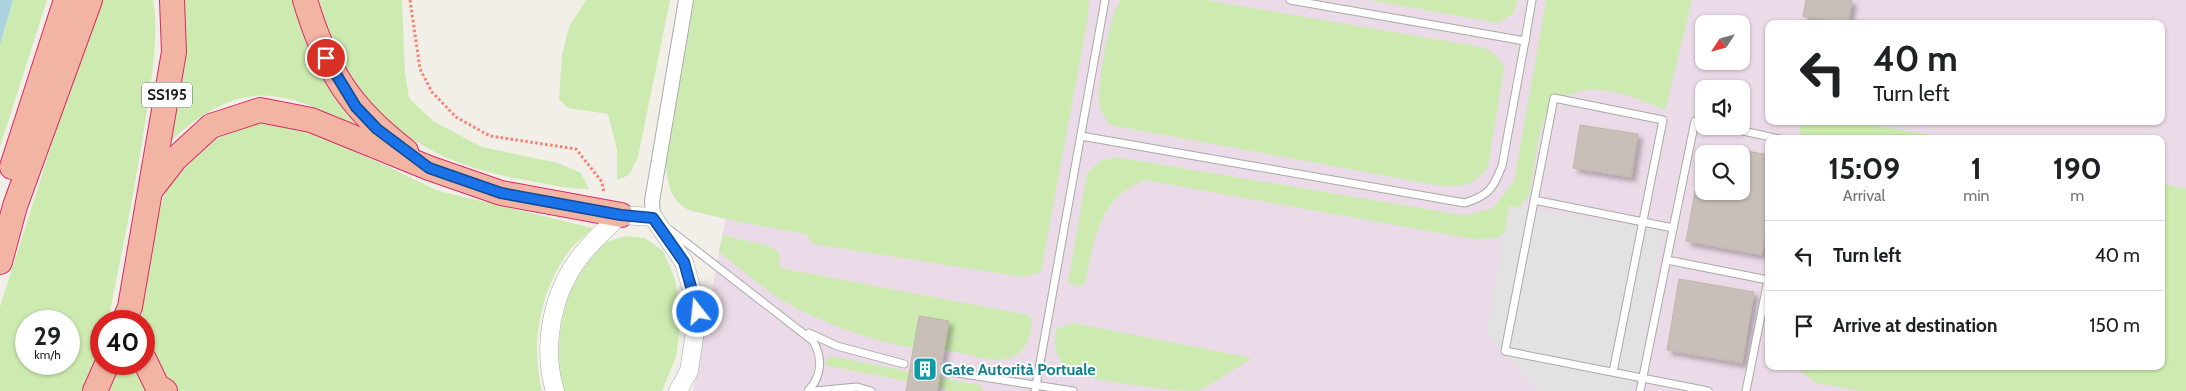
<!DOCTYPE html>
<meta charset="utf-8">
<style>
body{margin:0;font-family:Cabin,sans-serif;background:#f2f2f2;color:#202124;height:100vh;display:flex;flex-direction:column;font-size:19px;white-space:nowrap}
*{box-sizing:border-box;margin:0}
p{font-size:16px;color:#757577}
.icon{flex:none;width:28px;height:28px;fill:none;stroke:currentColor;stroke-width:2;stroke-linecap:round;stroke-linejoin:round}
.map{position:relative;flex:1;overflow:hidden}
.sheet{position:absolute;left:1765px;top:135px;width:400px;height:235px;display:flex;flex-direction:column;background:#fff;border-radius:10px;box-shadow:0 1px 4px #0004}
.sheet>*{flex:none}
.hud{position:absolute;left:1765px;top:20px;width:400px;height:105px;border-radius:10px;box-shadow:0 1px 4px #0004;background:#fff;color:#202124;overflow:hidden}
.needle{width:32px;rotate:234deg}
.controls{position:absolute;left:1695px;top:15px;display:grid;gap:10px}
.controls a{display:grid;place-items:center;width:55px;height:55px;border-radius:10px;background:#fff;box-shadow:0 1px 4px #0004;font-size:25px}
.speed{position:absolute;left:15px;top:310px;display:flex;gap:10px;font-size:25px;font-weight:700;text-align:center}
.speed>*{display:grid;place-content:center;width:65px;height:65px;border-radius:50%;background:#fff;box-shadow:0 1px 4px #0004;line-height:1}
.speed small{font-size:12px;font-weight:400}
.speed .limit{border:8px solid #d22;background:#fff;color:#111}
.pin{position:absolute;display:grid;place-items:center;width:42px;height:42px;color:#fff;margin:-21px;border:2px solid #fff;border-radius:50%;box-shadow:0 1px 5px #0007}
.me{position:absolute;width:55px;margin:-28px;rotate:344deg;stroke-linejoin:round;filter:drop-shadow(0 0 4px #0008)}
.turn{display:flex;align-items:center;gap:18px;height:105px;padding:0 25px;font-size:22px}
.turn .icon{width:65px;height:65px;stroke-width:2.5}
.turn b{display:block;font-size:35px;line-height:42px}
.eta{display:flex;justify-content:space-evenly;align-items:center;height:85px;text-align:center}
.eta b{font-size:30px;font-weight:700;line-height:35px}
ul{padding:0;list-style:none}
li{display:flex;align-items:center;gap:15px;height:70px;padding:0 25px;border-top:1px solid #e0e0e0}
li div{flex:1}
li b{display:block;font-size:19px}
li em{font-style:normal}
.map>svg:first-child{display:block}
</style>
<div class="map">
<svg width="2186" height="391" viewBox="0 0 2186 391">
<defs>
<filter id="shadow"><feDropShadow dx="4.5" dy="4.5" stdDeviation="2.5" flood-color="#0004"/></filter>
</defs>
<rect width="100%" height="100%" fill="#f2efe9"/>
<path fill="#ebdbe8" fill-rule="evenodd" d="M701 0H2186V391H693L736 162ZM1704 24H1741V61H1704ZM1769 24H2161V121H1769ZM1704 89H1741V126H1704ZM1769 139H2161V366H1769ZM1704 154H1741V191H1704Z"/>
<g fill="#cdebb0" fill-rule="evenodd">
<polygon points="13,0 47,0 0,147 0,45"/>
<path d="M100 0H153C159 38 152 73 147 110 137 181 122 251 108 321H101V349L85 391H0V307L67 96ZM26 321H69V364H26Z"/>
<path d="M181 0H295L306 43 321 73 366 133C348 124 330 113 311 106 295 100 273 94 255 96 220 99 187 124 164 148Z"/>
<path d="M319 0H402L405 73 409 98 433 121 482 147 558 163 581 173 589 189C567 189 546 184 525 180 445 166 385 136 342 64 330 45 325 21 319 0Z"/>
<polygon points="586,0 670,0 638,157 629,175 617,180 617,149 608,114 568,108 559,99 562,55 569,27"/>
<path d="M694 0H1089L1088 17 1041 272 1022 277 813 244 806 234C774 228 741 223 709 215 702 213 693 212 687 209 670 200 666 179 666 162Z"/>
<path d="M1121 0H1206L1482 47 1495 54 1504 67 1488 168C1472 186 1465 187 1441 186L1110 125C1106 119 1100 111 1099 104 1098 85 1109 13 1121 0Z"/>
<polygon points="1369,0 1518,0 1513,14 1498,23"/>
<path d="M1546 0H1692L1665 110C1634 97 1595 79 1563 98 1556 102 1548 109 1545 117 1536 142 1534 170 1529 196L1522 203 1514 228 1497 238 1472 239 1145 180C1096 200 1095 240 1084 286L1068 284 1087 173 1100 161 1116 157 1450 213 1468 215 1493 208 1514 181Z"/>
<path d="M256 120 297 124 439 191 593 228C585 236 575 243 568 252 540 292 530 344 542 391H178C161 376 150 356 144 333 135 296 156 199 179 166 196 141 230 130 256 120Z"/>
<polygon points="1800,121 1849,121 1956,139 1802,139 1799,128"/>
<polygon points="2161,183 2186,189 2186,391 1862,391 1816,383 1794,366 2161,366"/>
<path d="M723 235 769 246 779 252 780 268 1028 315 1032 319C1031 335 1028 350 1012 357 995 364 977 356 960 353 945 350 929 350 914 348 877 342 840 329 806 313 773 298 747 274 719 252Z"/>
<path d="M626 236 645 238 663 251 675 279 681 320 676 357 662 391H562C555 345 559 296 591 259 595 255 599 248 604 244 609 240 619 238 626 236Z"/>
<path d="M1073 323 1252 358C1240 365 1208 388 1196 391 1178 391 1082 381 1069 370 1056 360 1053 344 1056 329Z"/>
<polygon points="831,356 983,386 982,391 948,391 942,388 828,366 825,362"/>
<polygon points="117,364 132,364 150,391 106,391"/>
</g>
<polygon fill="#e2e2e2" points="1509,206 1662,230 1640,369 1631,389 1626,391 1539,391 1487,334"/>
<polygon fill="#aad3df" points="0,0 13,0 0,45"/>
<g fill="#c7bfb8" stroke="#c4b6ab" filter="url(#shadow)">
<polygon points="1806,0 1852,0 1848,24 1803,16"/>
<polygon points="1580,125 1638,134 1631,177 1573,168"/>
<polygon points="1741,150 1769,155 1769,217 1762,255 1686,241 1695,191 1741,191"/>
<polygon points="1679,279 1754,292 1742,363 1667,350"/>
<polygon points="919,316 949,321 937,391 906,391"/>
</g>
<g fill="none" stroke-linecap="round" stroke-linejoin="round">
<g stroke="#a9a9a9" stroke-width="9">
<g id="service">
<polyline points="1290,0 1525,41 1532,0"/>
<polyline points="1720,126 1780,139"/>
<path d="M1081 136 1465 203C1489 195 1493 189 1502 166L1525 41"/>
<polyline points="1534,200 1673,228"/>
<path d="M670 230 813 341C823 358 822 376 808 391"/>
<polyline points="1667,260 1768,280 1746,391"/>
<polyline points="809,333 837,346 904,364"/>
<polyline points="951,372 1073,391"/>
<polyline points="1613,372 1663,120 1554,98 1505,351 1708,391"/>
<polyline points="815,391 857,387 871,391"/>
<polyline points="1035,391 1105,0"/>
<polyline points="1640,391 1695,121 1704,123"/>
</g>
</g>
<g stroke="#a9a9a9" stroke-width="16">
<polyline id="minor" points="653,217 652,201 686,0"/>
</g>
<g stroke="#a9a9a9" stroke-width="19">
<path id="tertiary" d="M555 391C544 356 549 312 566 279 578 254 601 233 621 215L653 217 684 262 698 312 689 371 678 391"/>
</g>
<g stroke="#dc2a67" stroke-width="26">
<g id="trunk">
<path d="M305 0C326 69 348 107 406 151"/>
<polyline points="12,167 66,0"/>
<polyline points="151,190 175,159 211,126 260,110 311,120 429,168 501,193 621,215"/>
<polyline points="0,262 15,206 90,0"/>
<polyline points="124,321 130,307 174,52 172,0"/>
<polyline points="144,359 157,386 165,391"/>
<polyline points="95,391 107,364"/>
</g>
</g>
<polyline stroke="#fa8072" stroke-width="3" stroke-dasharray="2.5 2.5" stroke-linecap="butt" points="410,0 420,69 432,92 456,117 490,136 576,149 602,182 604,193"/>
<use href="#service" stroke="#fff" stroke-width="7"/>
<use href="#minor" stroke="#fff" stroke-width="14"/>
<use href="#tertiary" stroke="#fff" stroke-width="18"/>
<use href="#trunk" stroke="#f2b4a3" stroke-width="24"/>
</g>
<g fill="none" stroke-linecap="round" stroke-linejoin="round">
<g stroke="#114b97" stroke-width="12">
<polyline id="route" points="326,58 356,107 377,129 429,168 501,193 621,215 653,218 684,262 698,312"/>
</g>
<use href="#route" stroke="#1a73e8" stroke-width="9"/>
</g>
<defs>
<g id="building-square" transform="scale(1.25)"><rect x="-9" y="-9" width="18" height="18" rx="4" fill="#0f9aa8" stroke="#fff"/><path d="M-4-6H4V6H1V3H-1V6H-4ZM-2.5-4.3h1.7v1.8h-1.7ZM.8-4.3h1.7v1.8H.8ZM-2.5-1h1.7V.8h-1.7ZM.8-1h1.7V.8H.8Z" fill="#fff"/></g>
</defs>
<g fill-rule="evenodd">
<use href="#building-square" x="925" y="369"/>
</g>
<g text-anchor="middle" stroke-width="4" stroke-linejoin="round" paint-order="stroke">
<rect fill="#fff" stroke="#646464" stroke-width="1" x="142" y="82.5" width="50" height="25" rx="4"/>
<g font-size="15" font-weight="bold" fill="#222">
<text x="167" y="100">SS195</text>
</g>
<g font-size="16" font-weight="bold" fill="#0d838f" stroke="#fff" text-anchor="start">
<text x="942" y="375">Gate Autorità Portuale</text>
</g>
</g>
</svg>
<div class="controls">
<a><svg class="needle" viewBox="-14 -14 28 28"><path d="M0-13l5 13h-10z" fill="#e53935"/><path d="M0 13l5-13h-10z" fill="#757577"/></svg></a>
<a><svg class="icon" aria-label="sound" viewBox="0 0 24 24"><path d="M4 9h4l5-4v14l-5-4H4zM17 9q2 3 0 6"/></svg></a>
<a><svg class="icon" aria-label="search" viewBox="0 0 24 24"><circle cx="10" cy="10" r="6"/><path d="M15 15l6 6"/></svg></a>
</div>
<div class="speed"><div>29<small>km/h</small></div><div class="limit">40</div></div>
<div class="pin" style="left:326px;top:58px;background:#d93025"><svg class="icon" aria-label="arrive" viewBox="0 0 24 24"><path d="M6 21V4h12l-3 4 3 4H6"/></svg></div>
<svg class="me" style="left:698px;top:312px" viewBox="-20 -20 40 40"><circle r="17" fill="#1a73e8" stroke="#fff" stroke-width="3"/><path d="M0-11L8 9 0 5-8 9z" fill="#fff"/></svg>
<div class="hud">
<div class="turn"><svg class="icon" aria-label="left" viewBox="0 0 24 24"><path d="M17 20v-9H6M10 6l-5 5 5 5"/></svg><div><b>40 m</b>Turn left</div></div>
</div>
<section class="sheet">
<div class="eta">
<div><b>15:09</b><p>Arrival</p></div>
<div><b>1</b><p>min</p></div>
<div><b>190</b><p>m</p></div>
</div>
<ul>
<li><svg class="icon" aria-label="left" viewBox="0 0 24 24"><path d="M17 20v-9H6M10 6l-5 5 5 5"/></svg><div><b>Turn left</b></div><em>40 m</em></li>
<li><svg class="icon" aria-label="arrive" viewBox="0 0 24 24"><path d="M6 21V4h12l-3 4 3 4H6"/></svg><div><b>Arrive at destination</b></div><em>150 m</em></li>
</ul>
</section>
</div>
